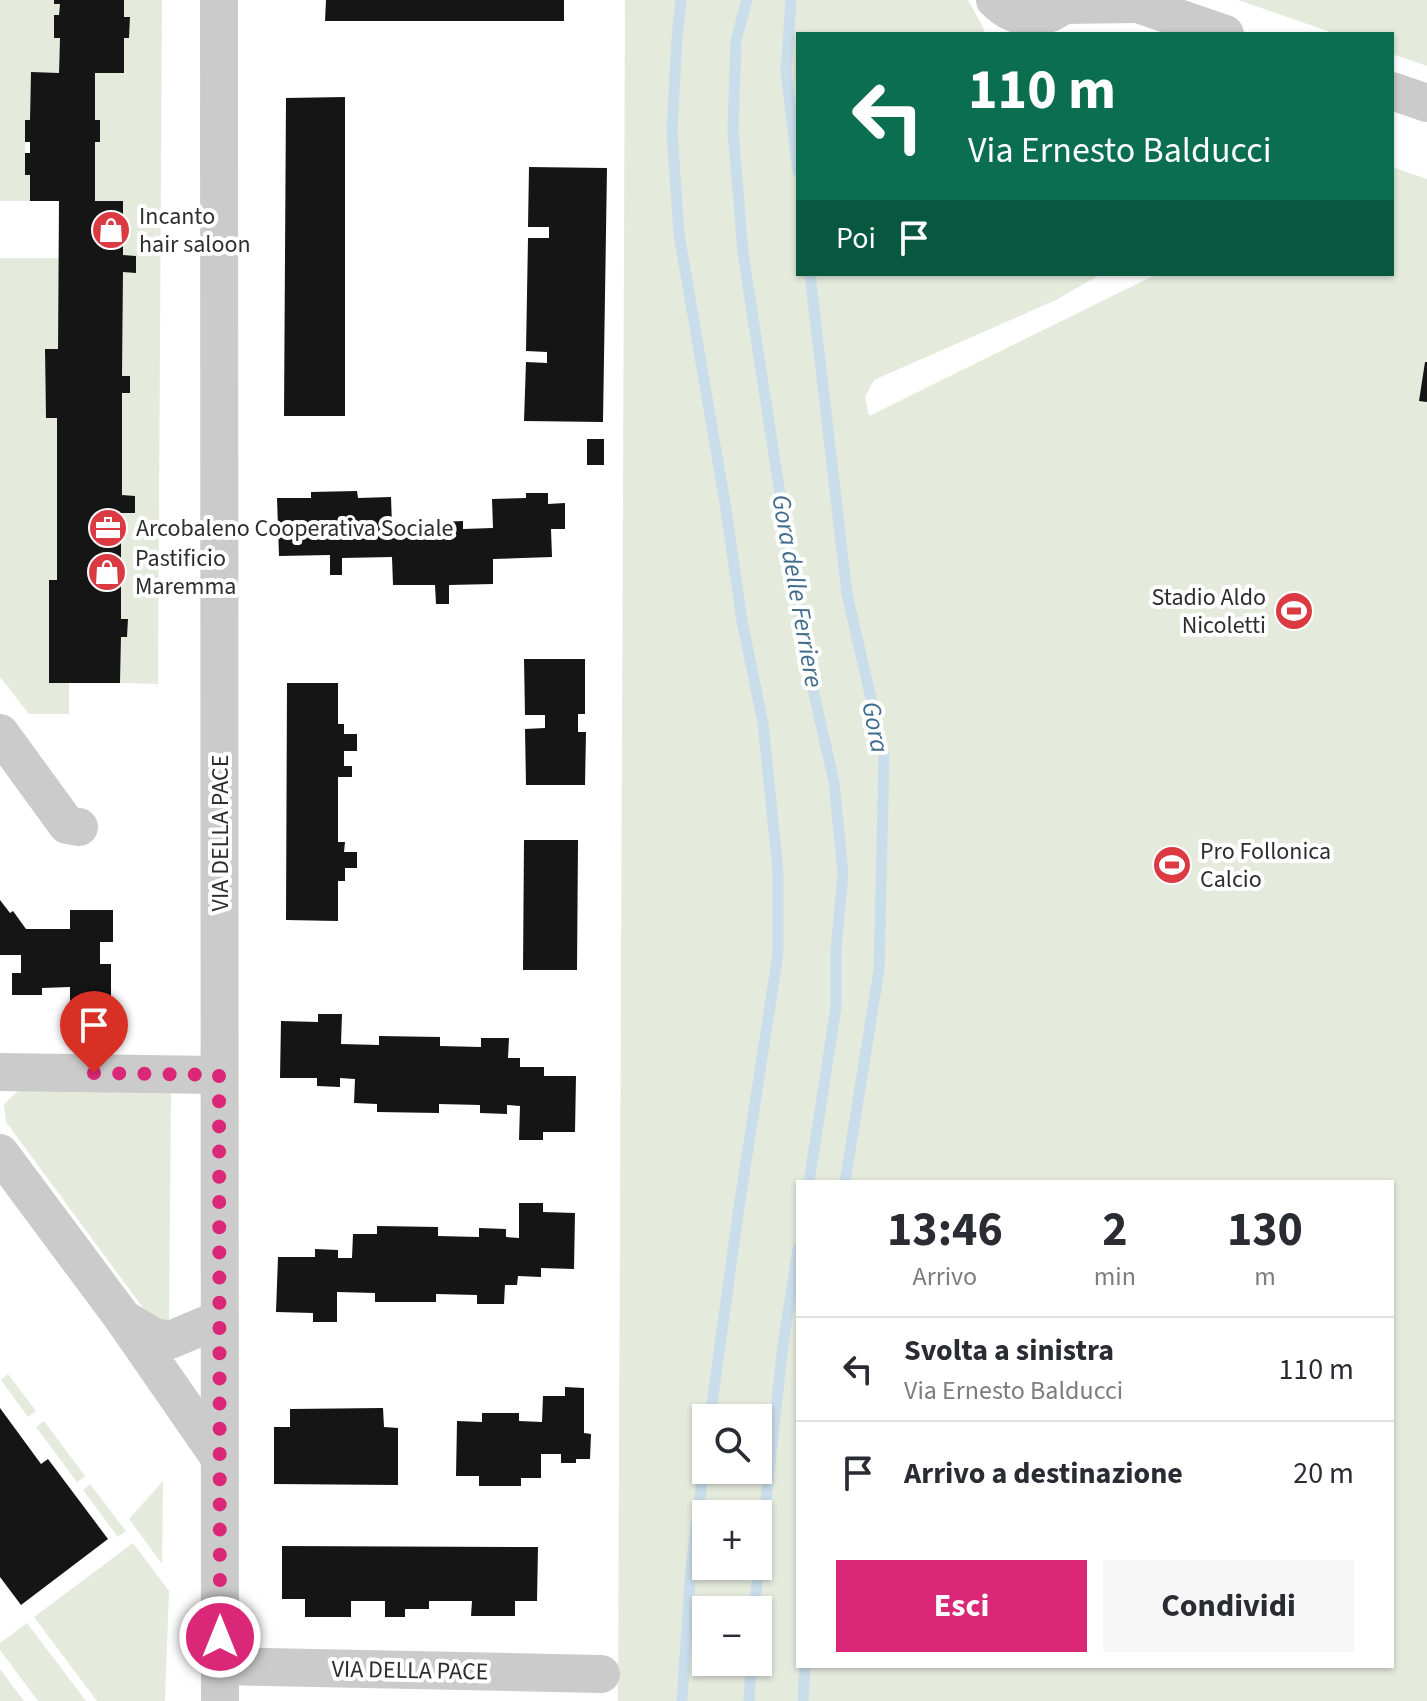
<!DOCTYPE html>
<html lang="it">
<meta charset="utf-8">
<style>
body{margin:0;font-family:"Source Sans 3",sans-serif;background:#f7f7f7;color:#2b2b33;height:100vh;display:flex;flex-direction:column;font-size:30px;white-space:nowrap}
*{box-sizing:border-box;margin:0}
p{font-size:26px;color:#7c7c81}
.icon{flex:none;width:44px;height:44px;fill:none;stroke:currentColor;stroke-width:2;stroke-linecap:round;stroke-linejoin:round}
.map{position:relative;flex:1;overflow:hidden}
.details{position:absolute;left:796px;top:1180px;width:598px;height:488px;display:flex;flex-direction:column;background:#fff;border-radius:0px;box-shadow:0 2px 6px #0004}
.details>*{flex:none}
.guide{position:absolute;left:796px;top:32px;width:598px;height:244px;border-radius:0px;box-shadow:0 2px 6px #0004;background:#0b6e4f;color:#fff;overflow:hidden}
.buttons{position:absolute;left:692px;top:1404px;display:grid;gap:16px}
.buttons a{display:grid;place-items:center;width:80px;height:80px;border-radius:0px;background:#fff;box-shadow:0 2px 6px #0004;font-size:40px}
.pin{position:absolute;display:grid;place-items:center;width:68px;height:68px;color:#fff;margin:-82px -34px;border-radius:50% 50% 50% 0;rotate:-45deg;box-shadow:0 0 8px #0007}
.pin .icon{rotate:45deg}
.me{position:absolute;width:88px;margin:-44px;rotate:0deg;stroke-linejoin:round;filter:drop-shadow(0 0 6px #0008)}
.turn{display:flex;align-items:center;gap:28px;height:168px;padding:0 40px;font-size:36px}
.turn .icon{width:104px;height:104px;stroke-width:2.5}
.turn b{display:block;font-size:56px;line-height:68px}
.then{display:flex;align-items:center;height:76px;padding:0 40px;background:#0003;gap:16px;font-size:30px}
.eta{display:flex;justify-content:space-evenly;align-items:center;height:136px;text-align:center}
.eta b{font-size:48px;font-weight:700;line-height:56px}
.action{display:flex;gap:16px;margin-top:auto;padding:16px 40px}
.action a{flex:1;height:92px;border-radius:0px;background:#db2777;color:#fff;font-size:32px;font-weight:700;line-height:92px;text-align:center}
.action a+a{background:#f7f7f7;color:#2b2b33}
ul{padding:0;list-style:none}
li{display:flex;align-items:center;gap:24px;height:104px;padding:0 40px;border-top:2px solid #e1e1e2}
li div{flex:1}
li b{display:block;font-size:30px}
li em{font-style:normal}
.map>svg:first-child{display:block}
</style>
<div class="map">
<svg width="1427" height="1701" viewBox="0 0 1427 1701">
<rect width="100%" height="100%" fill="#fff"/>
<g fill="#e4ebdd" fill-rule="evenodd">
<polygon points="0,0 54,0 60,4 59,15 54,16 54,38 60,38 59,73 31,73 30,120 25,120 25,175 30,175 30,201 0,201"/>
<polygon points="124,0 162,0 158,684 120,683 121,637 127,636 128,620 121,619 121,513 135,512 135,496 122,495 122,393 129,376 122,376 123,272 136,272 136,256 123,255 123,201 95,201 95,142 100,141 100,121 95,120 95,73 124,72 124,38 129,37 130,17 124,17"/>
<path d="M625 0H968L984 29V34H798V274H1101L1056 300 874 380 865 397 869 416 1157 274H1392V167L1427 179V1701H618ZM798 1182H1392V1666H798ZM706 1418H758V1470H706ZM706 1514H758V1566H706ZM706 1610H758V1662H706Z"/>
<polygon points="1238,0 1427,0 1427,66 1392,54 1392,34 1336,34"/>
<polygon points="0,258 59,258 58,349 45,350 46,418 57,418 57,580 49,581 49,682 69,683 69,714 29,714 0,677"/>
<polygon points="19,1090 171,1092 169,1324 149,1316 6,1122 4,1104"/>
<polygon points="8,1374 36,1411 28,1417 1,1380"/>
<polygon points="44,1421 85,1476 77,1482 36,1427"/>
<polygon points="163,1481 162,1564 129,1519"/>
<polygon points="90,1484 126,1531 118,1537 83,1490"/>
<polygon points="133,1543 169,1591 165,1701 97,1701 34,1617"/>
<polygon points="27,1623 86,1701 38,1701 0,1650 0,1643"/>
<polygon points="0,1669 24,1701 0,1701"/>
</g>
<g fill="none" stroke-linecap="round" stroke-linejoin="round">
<g stroke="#caddea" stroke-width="11">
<polyline points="681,0 677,38 672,131 679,234 725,503 742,621 763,723 778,871 778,954 738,1214 710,1418"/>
<polyline points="747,0 736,40 733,130 743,253 789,553 814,694 834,782 843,873 836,950 836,1007 809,1182"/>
<polyline points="791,0 786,72 798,172"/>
<polyline points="810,274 847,594 884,755 879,970 845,1182"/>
<polyline points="754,1610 783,1345 798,1249"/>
<polyline points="682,1701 691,1566 706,1451"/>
<polyline points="749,1701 751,1662"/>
<polyline points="803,1701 805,1666"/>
</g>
</g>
<g fill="#151515">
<polygon points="54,0 124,0 124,17 130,17 129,38 124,38 124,73 95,73 95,120 100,120 100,142 95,142 95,201 123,201 123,255 136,256 136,273 123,272 122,376 130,376 130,393 122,393 122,495 135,496 135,513 121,513 121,619 128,619 127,637 121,637 120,683 49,683 49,580 57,580 57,418 46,418 45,349 58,349 59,201 30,201 30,175 25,175 25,153 30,153 30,142 25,142 25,120 30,120 31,72 59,73 60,38 54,38 54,15 59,15 60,4 54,4"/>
<polygon points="326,0 564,0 564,21 325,21"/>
<polygon points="345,97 345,416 284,416 286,98"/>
<polygon points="529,167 607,168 603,422 524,421 526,362 547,363 547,352 526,351 528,238 549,238 549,227 528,227"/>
<polygon points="1425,362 1427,362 1427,402 1419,401"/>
<rect x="587" y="439" width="17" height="26"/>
<polygon points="357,491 358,498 391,497 392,525 440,524 440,522 463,521 463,529 493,528 492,499 526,498 526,493 548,493 548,504 565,503 565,529 551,529 552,557 493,559 493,584 449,585 449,604 436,604 435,585 393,585 392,557 342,558 342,575 330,575 330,555 279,556 277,498 311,498 311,492"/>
<polygon points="524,659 585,659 585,714 578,714 578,732 586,732 585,785 526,785 525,729 545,728 545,715 525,715"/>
<polygon points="287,683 338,683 338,724 344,724 344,734 357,734 357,751 344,751 344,766 352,766 352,777 338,777 338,842 345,842 344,852 357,852 357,868 345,868 345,881 338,881 338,921 286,920"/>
<polygon points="524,840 578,840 577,970 523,970"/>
<polygon points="0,900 10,913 13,911 26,929 70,929 70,910 113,910 113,942 100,942 100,964 111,964 111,1002 70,1002 70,987 42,988 42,995 12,995 12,973 21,973 21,955 0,955"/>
<polygon points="318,1014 342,1014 341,1044 379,1045 379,1036 440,1037 440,1046 481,1047 481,1038 509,1038 508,1058 520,1058 520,1067 544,1067 544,1076 576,1076 575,1132 543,1132 543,1140 519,1140 520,1106 507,1105 507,1114 480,1113 480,1105 439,1104 439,1113 377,1112 377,1104 354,1103 355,1079 340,1078 340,1087 317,1086 317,1078 280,1078 281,1021 318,1022"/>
<polygon points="519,1203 543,1203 543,1212 575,1213 574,1269 541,1268 541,1277 518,1276 517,1285 505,1285 504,1304 477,1304 477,1295 436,1294 436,1302 375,1302 375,1293 337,1292 337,1322 313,1322 313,1313 276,1312 278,1257 315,1257 315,1249 338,1250 338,1258 352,1258 353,1234 377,1234 377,1226 438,1227 438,1236 479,1237 479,1228 506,1229 506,1237 519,1238"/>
<polygon points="565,1387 584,1388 584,1433 591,1434 590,1459 576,1459 576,1463 561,1463 561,1454 541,1454 541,1478 521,1478 521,1486 479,1486 479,1476 456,1476 457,1421 482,1422 482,1413 519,1413 519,1421 542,1422 543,1396 565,1396"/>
<polygon points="0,1408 41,1464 48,1459 108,1539 21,1605 0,1577"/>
<polygon points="383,1408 384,1427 398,1428 398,1485 274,1484 274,1427 290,1427 290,1409"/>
<polygon points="282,1546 538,1547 537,1601 515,1601 515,1616 471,1616 472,1601 429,1601 429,1609 405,1609 405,1617 385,1617 385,1601 351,1601 351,1617 305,1617 305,1599 282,1599"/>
</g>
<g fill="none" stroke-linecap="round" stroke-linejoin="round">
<g stroke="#cbcbcb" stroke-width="38">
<polyline points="219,0 220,1701"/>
<path d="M995 0C1000 4 1006 10 1012 12 1030 21 1055 16 1067 0"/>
<polyline points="1132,0 1138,4 1225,34"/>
<polyline points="1063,5 1138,4"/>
<polyline points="1392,91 1427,103"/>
<polyline points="0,733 67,825 79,827"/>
<polyline points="0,1072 219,1075"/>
<polyline points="0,1153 122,1317 219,1457"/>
<polyline points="124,1319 154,1337 170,1340 220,1319"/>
<polyline points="220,1666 601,1674"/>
</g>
</g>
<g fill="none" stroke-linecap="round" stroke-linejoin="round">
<polyline stroke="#db2777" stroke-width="14" stroke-dasharray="0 25.2" points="94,1073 219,1075 220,1637"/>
</g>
<defs>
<g id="shop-disc" transform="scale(2)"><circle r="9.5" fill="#dc3a43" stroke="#fff"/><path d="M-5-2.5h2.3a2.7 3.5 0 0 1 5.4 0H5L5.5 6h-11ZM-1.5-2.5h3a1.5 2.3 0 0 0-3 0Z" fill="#fff"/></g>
<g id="office-disc" transform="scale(2)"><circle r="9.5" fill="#dc3a43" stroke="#fff"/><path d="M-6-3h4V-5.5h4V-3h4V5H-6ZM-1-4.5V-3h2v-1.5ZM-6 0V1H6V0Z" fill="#fff"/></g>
<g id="stadium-disc" transform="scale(2)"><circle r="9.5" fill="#dc3a43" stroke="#fff"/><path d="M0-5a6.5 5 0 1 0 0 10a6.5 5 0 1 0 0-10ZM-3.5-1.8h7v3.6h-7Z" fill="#fff"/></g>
</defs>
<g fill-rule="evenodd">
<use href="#shop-disc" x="111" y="230"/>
<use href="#office-disc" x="108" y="528"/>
<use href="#shop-disc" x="107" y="572"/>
<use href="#stadium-disc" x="1294" y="611"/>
<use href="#stadium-disc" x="1172" y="865"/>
</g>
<g text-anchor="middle" stroke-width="8" stroke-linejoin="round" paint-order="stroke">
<g font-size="24" fill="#2e2e2e" stroke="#fff" text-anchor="start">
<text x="139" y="224">Incanto<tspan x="139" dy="28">hair saloon</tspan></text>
<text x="136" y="536">Arcobaleno Cooperativa Sociale</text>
<text x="135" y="566">Pastificio<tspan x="135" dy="28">Maremma</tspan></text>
<text x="1266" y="605" text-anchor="end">Stadio Aldo<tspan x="1266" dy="28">Nicoletti</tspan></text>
<text x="1200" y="859">Pro Follonica<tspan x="1200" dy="28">Calcio</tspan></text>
</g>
<g font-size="24" fill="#2e2e2e" stroke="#fff">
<text transform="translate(220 833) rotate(-90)" y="8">VIA DELLA PACE</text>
<text transform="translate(410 1670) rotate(1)" y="8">VIA DELLA PACE</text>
</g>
<g font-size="26" font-style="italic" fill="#416d8c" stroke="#fff">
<text transform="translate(798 591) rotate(80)" y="9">Gora delle Ferriere</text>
<text transform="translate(876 727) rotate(79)" y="9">Gora</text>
</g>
</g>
</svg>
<div class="buttons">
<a><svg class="icon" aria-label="search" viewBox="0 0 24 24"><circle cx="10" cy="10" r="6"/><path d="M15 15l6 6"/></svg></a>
<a>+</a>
<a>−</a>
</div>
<div class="pin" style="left:94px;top:1073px;background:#d93025"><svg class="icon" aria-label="arrive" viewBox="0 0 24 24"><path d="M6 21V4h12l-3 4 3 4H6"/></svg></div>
<svg class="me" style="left:220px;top:1637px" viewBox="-20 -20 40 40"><circle r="17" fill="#db2777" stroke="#fff" stroke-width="3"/><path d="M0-11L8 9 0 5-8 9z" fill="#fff"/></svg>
<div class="guide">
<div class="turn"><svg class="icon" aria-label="left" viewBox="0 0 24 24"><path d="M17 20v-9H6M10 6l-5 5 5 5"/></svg><div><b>110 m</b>Via Ernesto Balducci</div></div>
<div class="then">Poi<svg class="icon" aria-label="arrive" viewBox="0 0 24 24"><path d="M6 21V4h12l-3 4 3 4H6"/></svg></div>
</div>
<section class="details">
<div class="eta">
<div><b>13:46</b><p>Arrivo</p></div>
<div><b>2</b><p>min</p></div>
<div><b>130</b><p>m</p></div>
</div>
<ul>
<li><svg class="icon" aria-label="left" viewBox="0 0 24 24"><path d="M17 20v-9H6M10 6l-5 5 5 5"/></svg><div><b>Svolta a sinistra</b><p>Via Ernesto Balducci</p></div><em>110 m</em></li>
<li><svg class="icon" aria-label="arrive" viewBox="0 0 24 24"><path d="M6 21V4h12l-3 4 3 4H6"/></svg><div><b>Arrivo a destinazione</b></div><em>20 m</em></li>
</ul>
<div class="action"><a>Esci</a><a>Condividi</a></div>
</section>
</div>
